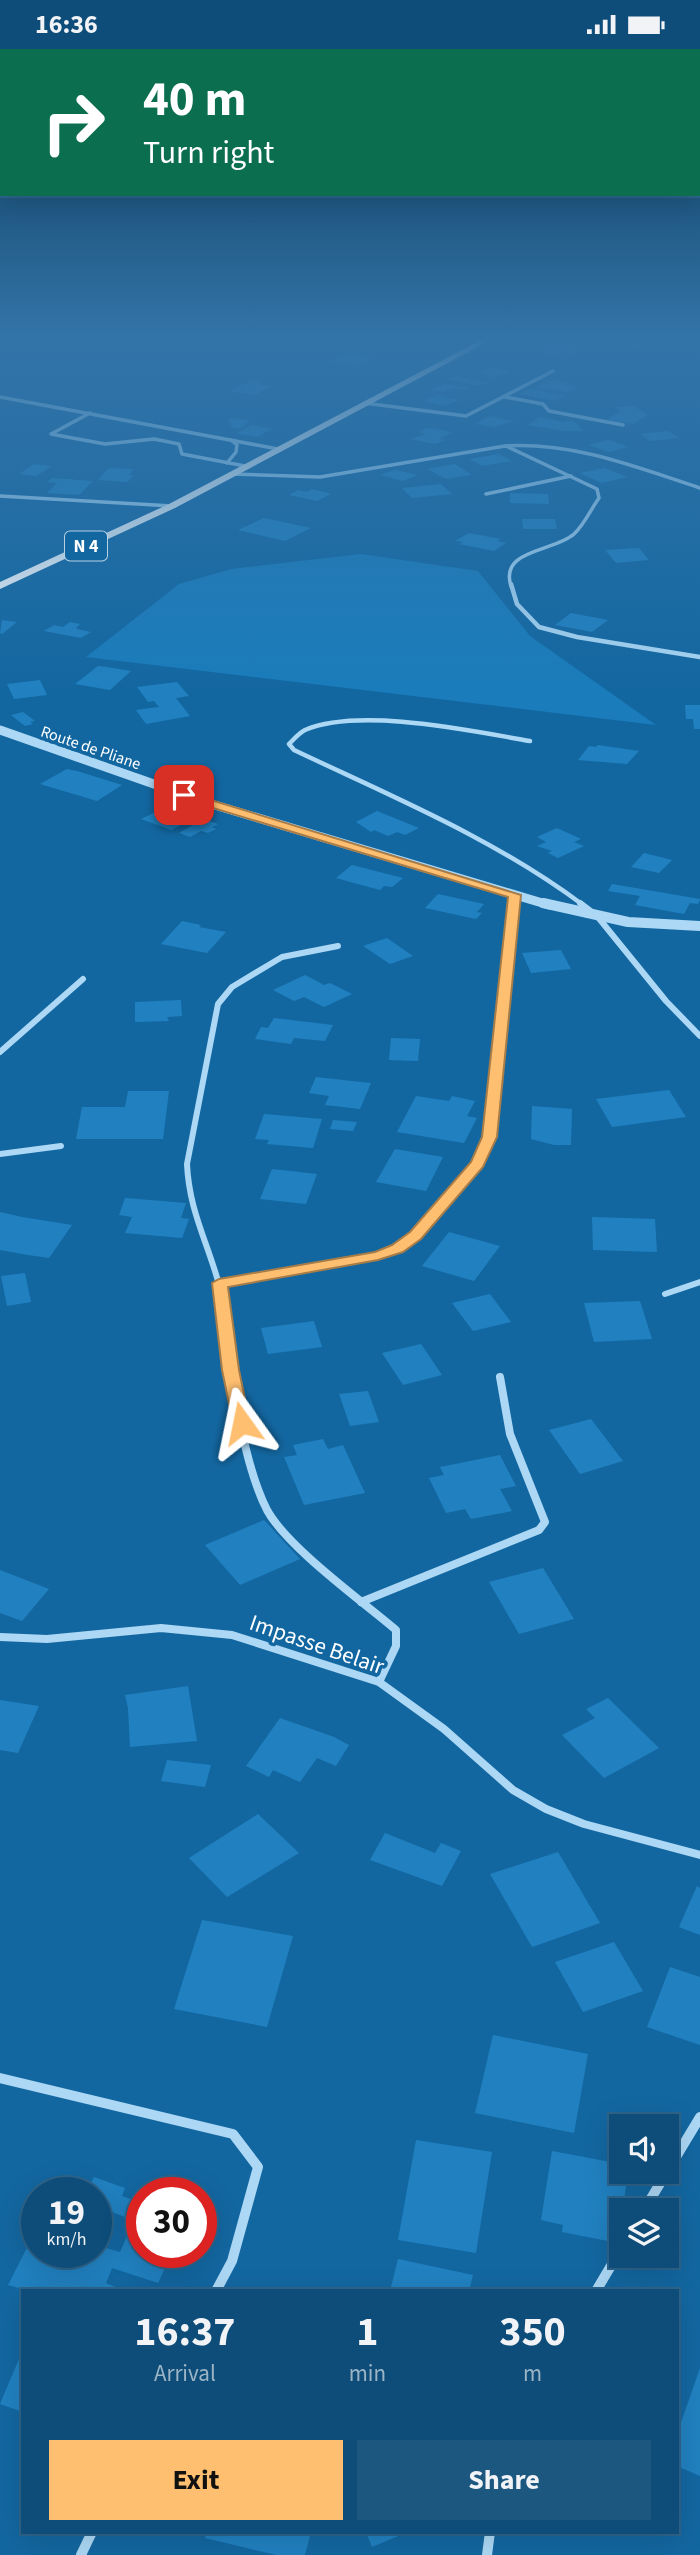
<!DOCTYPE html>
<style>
body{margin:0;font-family:"Source Sans 3",sans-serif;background:#1c5780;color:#f1f3f6;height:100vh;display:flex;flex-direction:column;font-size:26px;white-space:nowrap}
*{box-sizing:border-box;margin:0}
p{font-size:23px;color:#9bb4c6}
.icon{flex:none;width:38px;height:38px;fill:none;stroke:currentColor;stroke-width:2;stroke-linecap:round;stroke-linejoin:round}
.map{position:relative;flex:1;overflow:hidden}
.panel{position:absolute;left:21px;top:2240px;width:658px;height:245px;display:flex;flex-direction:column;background:#0e4d79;border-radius:0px;box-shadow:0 7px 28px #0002,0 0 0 2px #2e648a}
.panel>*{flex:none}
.banner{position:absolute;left:0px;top:0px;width:700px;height:147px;box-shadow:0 7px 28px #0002,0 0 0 2px #2e648a;background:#0b6e4f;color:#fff;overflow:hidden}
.buttons{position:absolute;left:609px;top:2065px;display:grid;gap:14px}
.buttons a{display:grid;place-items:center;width:70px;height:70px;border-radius:0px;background:#0e4d79;box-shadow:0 7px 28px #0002,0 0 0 2px #2e648a;font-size:35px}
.speed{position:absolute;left:21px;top:2128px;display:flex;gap:14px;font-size:35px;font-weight:700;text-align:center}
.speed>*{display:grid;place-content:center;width:91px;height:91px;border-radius:50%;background:#0e4d79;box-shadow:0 7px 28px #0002,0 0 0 2px #2e648a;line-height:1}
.speed small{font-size:18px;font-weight:400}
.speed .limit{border:10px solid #d22;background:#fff;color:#111}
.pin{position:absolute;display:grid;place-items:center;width:60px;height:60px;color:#fff;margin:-30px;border-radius:14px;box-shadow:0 4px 10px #0006}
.me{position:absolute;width:77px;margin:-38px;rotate:348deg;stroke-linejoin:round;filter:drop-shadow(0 0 5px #0008)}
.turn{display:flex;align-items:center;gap:24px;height:147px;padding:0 28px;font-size:32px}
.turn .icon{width:91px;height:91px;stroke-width:2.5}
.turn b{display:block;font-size:49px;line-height:60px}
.eta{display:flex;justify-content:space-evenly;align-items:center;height:119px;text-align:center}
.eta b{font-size:42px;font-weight:700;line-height:49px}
.action{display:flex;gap:14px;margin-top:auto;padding:14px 28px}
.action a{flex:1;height:80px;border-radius:0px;background:#ffbf70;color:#111;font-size:28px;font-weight:700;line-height:80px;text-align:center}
.action a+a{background:#1c5780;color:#f1f3f6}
.status{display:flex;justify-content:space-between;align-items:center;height:49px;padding:0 35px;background:#0e4d79;direction:ltr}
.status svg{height:19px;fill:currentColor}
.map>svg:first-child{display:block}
</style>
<div class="status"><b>16:36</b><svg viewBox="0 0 49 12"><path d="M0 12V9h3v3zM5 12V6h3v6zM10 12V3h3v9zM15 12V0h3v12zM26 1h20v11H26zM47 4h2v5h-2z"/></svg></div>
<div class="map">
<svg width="700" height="2506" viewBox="0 0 700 2506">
<rect width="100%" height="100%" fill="#1367a1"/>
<polygon fill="#1a7cbb" points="361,505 478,522 530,587 656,676 86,608 179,535 231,520"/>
<g fill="#2181c0">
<polygon points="342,291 378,291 359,297 337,293"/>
<polygon points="643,291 654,296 631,300 616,292"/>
<polygon points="554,295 574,299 581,301 570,305 562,303 555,306 534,301"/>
<polygon points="346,305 354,306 372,310 354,317 331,313"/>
<polygon points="491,319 510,322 495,329 480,324"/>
<polygon points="457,327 462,329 487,334 479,337 449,330"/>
<polygon points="253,331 262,332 257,335 272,337 255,346 229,342"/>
<polygon points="553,331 568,334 565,335 578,338 568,343 536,338"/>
<polygon points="445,335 452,336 470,339 465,341 454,339 444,343 430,341"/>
<polygon points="529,340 547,343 564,347 555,352 519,345"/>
<polygon points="437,346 442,347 459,351 444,357 423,352"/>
<polygon points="634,357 648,366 633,375 606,371 620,362 616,358"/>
<polygon points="490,367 514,372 495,378 475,375"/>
<polygon points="540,368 562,373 573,372 584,382 565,382 527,376"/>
<polygon points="232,369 246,371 250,371 240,380 229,378 233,376 228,375 231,373 226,372"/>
<polygon points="252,376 268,379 272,380 257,388 237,384"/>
<polygon points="428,379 435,380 453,383 440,390 445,391 435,395 410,390 426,385 418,383"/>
<polygon points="668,382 679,389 650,392 640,385"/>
<polygon points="609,391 628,398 609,403 588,396"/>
<polygon points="499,405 512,412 482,417 469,410"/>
<polygon points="34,415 52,417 36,427 19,425"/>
<polygon points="455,415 472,426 446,430 427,420"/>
<polygon points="109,419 133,420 129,426 134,426 127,433 98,431"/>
<polygon points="604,419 627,428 602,434 579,424"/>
<polygon points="394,421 397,421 418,426 403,432 380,426"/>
<polygon points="52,429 93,432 79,446 47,444 57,434 47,433"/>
<polygon points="441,435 452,445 412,449 402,439"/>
<polygon points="312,440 331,445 317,452 289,446 298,441 307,443"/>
<polygon points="510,444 548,445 549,455 510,454"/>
<polygon points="264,469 311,479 285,492 238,481"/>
<polygon points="522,470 555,470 557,480 523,480"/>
<polygon points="469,484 501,490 497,492 506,494 494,502 459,495 463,493 455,492"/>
<polygon points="639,499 649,511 616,514 605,501"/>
<polygon points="571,564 608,571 592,583 555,576"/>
<polygon points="2,571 17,573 2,585 0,584"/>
<polygon points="70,573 80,575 76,579 77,580 91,583 81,589 44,582 54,576 63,578"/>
<polygon points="98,617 107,618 131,622 110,641 75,635"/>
<polygon points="40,631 47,646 14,650 7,635"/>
<polygon points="177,633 189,647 176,649 190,667 146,675 136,661 159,658 154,652 148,653 137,638"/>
<polygon points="685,656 700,656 700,680 694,680 693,670 686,670"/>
<polygon points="23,663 35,672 30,673 33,675 25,677 11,666"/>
<polygon points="598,696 639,702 627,715 578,711 589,697 596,698"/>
<polygon points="67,720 77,722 122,736 97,752 40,735"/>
<polygon points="164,759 180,765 185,763 197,768 171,781 141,770"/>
<polygon points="377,762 419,779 405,786 397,783 388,787 374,781 371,783 356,773"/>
<polygon points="203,770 218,775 212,778 216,780 208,784 201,782 190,788 179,784"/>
<polygon points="557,779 581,790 574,793 584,797 558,809 548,804 552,802 537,797 546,793 537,788"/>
<polygon points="644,804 672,811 659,824 631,818"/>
<polygon points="352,816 395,827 403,829 392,838 384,837 380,841 336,829"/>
<polygon points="612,835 700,850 700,851 698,855 690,854 684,865 635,856 640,847 608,842"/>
<polygon points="438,845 484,855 477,863 482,864 476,870 425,859"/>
<polygon points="182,872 201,876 199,878 226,883 207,904 161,895"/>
<polygon points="387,889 413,907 390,915 363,897"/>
<polygon points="561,901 571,920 531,924 522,904"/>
<polygon points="305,926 324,936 330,934 352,945 324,958 304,948 294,952 273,941"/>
<polygon points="181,951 182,967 167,968 169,972 135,973 135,953"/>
<polygon points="274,969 333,976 325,992 294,989 291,995 255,990 261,978 268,979"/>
<polygon points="391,989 420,990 418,1012 389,1011"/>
<polygon points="316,1028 352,1032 371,1034 360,1060 325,1056 329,1047 309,1044"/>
<polygon points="669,1041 686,1068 612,1078 596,1050"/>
<polygon points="128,1042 169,1042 163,1090 76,1090 82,1058 125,1058"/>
<polygon points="416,1047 449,1052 452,1047 475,1052 467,1067 477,1069 464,1094 397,1083"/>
<polygon points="532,1057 572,1060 571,1096 554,1096 531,1090"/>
<polygon points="264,1065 322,1070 313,1099 267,1095 269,1091 255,1090"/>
<polygon points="333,1071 357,1073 353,1082 330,1080"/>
<polygon points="395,1100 443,1108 426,1142 376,1133"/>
<polygon points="272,1120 317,1125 306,1155 260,1150"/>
<polygon points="125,1149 186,1154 181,1169 189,1170 182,1189 125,1184 132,1168 119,1166"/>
<polygon points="0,1163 22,1168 72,1176 49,1209 28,1206 0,1201"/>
<polygon points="592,1168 655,1170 657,1203 593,1201"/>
<polygon points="449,1183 500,1197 474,1232 422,1217"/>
<polygon points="25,1224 31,1253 7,1257 1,1227"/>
<polygon points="490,1245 511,1273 473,1282 452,1254"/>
<polygon points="640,1252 652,1290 594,1293 584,1254"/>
<polygon points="314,1272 322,1298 268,1305 261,1279"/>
<polygon points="421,1295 442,1326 403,1336 382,1304"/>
<polygon points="368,1342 379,1373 350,1377 339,1345"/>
<polygon points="591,1370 623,1412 580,1425 549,1381"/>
<polygon points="323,1390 328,1400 343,1396 365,1444 304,1456 284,1408 297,1406 293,1396"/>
<polygon points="500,1406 516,1437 500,1440 512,1462 471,1470 465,1460 446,1464 429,1429 444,1426 440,1418"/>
<polygon points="264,1471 300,1510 240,1536 205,1496"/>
<polygon points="543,1519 574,1570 519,1585 489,1533"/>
<polygon points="0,1521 49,1540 22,1572 0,1564"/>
<polygon points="188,1637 197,1692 130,1698 128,1659 125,1646"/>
<polygon points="608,1649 659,1699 604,1729 562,1686 595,1669 586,1660"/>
<polygon points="0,1651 39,1657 18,1704 0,1701"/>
<polygon points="280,1669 334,1688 349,1696 336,1717 317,1709 300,1733 273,1721 269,1728 246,1717"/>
<polygon points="167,1711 211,1716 205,1738 161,1732"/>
<polygon points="258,1765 299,1804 227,1848 189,1809"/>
<polygon points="385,1784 435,1804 441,1794 461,1802 442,1837 370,1811"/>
<polygon points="558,1803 600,1874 532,1898 490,1825"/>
<polygon points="697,1837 700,1839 700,1886 679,1878"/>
<polygon points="202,1871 293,1887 267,1978 174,1960"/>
<polygon points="614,1893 643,1942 583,1963 555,1913"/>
<polygon points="670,1918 700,1928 700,1996 647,1978"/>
<polygon points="493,1986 588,2005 574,2084 475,2064"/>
<polygon points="416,2091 492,2103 476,2204 398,2191"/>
<polygon points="552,2102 621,2115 621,2123 628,2123 618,2194 562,2183 563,2176 541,2171"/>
<polygon points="94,2128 125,2139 122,2147 136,2152 142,2145 142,2203 173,2203 158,2234 112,2219 106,2234 124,2242 29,2242 8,2236 37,2179 37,2203 96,2203 96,2187 102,2189 99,2197 120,2203 127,2187 132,2189 140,2174 112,2163 110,2168 96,2163 96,2144 85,2144"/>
<polygon points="398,2210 473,2226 469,2242 390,2242"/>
<polygon points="19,2310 23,2312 23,2363 0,2355"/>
<polygon points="700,2319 700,2427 677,2417 677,2385"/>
<polygon points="207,2483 311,2483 305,2506 276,2506 205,2489"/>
<polygon points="366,2483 408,2483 372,2498"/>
</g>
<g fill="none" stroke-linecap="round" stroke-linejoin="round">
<g stroke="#acd8f5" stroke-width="3.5">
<polyline points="0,348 278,400"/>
<polyline points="505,348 543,355 549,362 623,376"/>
<polyline points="364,354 466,367 553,322"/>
<polyline points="90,364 51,385 105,395 154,390 179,395 182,405 245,417"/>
<path d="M506 397 597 440 599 449C591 460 584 476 574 485 554 503 499 500 511 537"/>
<polyline points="227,414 236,403 237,396 231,391"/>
<path d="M230 425 320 428 505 397C574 393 636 418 700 439"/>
<polyline points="486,445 571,427"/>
<polyline points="0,447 172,457"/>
</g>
<g stroke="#acd8f5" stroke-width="4.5">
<polyline points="511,535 517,555 539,578 577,588 700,608"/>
<path d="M530 692C471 682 360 658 305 681 299 684 294 690 289 695L294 701C393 748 495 790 583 856"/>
<polyline points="514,856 515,846"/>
</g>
<g stroke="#acd8f5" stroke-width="6">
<polyline points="580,854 597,867 666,952 700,987"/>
<polyline points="0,1003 83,930"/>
<polyline points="0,1105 61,1097"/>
<polyline points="219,1234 378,1207 398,1199 415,1187 478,1114 489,1088 514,854"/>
<polyline points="665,1245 700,1233"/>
<path d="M224 1270C222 1258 222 1244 218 1232 206 1190 189 1160 187 1115L218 955 232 938 282 908 338 897"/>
</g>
<g stroke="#acd8f5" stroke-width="8">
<path d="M224 1269C231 1324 242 1412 267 1461 287 1498 362 1552 396 1581V1597L379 1633"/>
<polyline points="361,1553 539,1481 545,1473 510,1385 500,1328"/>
<polyline points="0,1588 47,1590 161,1579 232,1586 379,1633 444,1680 513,1741 546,1760 584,1775 700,1806"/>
</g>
<g stroke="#acd8f5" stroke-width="10">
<polyline points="0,2029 233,2085 258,2118 232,2212 216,2242"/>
<polyline points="644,2161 700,2068"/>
<polyline points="596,2242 621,2200"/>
<polyline points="81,2506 92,2483"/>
<polyline points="487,2506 490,2483"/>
</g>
<polyline stroke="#acd8f5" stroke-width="9" points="0,681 208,754 549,856"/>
<polyline stroke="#acd8f5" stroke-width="10" points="543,854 628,873 700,877"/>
<polygon fill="#fafdff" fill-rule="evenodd" points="481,291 491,291 175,459 0,540 0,533 169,455"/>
</g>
<linearGradient id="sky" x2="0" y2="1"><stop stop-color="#0a3959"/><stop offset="0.45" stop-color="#3374a8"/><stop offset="1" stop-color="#3374a8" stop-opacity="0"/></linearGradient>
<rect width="700" height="642" fill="url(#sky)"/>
<polygon fill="#ffbf70" stroke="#a67c49" stroke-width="2" points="180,744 188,744 521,846 497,1088 483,1118 421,1190 403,1203 378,1211 228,1238 239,1321 250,1374 242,1379 233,1374 222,1321 212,1234 219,1230 375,1203 392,1196 410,1183 471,1113 482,1088 508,848 180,749"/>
<g text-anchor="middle" stroke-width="7" stroke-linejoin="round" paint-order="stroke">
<g font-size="16" fill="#fff" stroke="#1367a1">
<text transform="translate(91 698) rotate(19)" y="6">Route de Pliane</text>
</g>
<rect fill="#1367a1" stroke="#b8d1e3" stroke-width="2" x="65" y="482.5" width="42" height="29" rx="5"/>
<g font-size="18" font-weight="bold" fill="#fff">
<text x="86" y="503">N 4</text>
</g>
<g font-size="23" fill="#fff" stroke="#1367a1">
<text transform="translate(317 1595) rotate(19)" y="8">Impasse Belair</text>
</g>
</g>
</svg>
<div class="buttons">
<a><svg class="icon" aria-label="sound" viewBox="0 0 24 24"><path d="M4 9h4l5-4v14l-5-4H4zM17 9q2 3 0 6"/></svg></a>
<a><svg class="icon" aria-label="layers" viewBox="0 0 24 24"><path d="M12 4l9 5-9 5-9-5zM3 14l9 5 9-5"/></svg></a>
</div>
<div class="speed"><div>19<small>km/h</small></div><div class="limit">30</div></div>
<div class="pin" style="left:184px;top:746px;background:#d93025"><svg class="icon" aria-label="arrive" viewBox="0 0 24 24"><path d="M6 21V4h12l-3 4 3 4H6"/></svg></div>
<svg class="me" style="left:242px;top:1374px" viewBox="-20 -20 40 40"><path d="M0-17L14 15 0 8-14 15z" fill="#ffbf70" stroke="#fff" stroke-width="4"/></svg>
<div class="banner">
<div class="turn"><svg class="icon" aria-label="right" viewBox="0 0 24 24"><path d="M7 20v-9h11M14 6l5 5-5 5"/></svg><div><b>40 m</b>Turn right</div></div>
</div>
<section class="panel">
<div class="eta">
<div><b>16:37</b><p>Arrival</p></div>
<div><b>1</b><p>min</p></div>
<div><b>350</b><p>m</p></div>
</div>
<div class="action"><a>Exit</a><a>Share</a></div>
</section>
</div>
